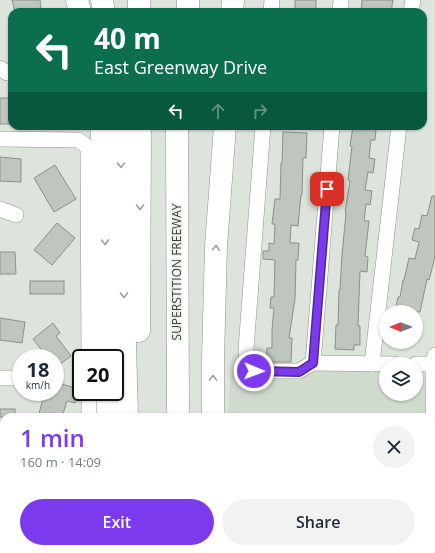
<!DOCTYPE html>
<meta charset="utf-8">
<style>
body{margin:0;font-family:"Open Sans",sans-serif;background:#f2f2f3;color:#1f2937;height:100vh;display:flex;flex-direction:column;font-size:15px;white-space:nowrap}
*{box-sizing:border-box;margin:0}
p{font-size:13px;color:#747a83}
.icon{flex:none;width:22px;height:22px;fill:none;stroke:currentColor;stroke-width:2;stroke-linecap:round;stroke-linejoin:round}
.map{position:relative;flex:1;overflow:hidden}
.panel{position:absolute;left:0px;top:413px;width:435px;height:140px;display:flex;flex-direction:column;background:#fff;border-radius:12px 12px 0 0;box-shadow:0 1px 3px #0004}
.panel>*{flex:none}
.guide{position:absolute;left:8px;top:8px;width:419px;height:122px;border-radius:12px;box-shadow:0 1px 3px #0004;background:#0b6e4f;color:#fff;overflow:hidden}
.needle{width:26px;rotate:270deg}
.fabs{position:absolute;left:379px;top:305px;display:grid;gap:8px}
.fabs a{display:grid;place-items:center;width:44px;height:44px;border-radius:50%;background:#fff;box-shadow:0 1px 3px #0004;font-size:20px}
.speed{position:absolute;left:12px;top:349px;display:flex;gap:8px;font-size:20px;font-weight:700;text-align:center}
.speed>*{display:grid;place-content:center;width:52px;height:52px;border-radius:50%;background:#fff;box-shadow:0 1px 3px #0004;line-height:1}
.speed small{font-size:10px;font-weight:400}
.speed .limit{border:2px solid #111;border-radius:6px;background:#fff;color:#111}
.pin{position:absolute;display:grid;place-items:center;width:34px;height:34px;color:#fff;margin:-17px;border-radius:8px;box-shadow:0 2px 6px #0006}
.me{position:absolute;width:44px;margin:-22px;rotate:91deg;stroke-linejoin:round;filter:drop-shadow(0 0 3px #0008)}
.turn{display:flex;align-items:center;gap:14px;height:84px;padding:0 20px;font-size:18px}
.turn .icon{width:52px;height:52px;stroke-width:2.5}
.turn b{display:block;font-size:28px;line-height:34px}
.lanes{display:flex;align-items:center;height:38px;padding:0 20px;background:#0003;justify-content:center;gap:20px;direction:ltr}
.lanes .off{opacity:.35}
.round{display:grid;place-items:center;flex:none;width:42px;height:42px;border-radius:21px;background:#f2f2f3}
.overview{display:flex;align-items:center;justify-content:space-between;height:68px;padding:0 20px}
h1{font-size:24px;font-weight:600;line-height:30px;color:#7c3aed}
.button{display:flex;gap:8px;margin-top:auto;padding:8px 20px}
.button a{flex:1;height:46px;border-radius:24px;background:#7c3aed;color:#fff;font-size:16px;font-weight:600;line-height:46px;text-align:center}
.button a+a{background:#f2f2f3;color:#1f2937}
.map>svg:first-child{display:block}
</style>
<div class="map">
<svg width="435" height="553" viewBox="0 0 435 553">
<rect width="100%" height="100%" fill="#dde4dc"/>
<polygon fill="#cfdbcd" points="386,364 386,394 416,394 416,364 433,364 434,553 225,553 225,549 431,549 431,417 228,417 231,371 254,371"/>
<g fill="#bfc6be" stroke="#8b918a">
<polygon points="12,0 40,0 41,8 22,12 15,12"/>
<rect x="295" y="0" width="21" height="12"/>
<polygon points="362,0 393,0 391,12 361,12"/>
<rect x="0" y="98" width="10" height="26"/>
<polygon points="353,126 372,126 372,128 376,129 375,140 371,140 369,158 375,159 373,173 368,172 365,190 372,191 370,205 366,204 364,221 369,221 365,256 368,257 367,272 360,271 358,326 360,326 360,345 354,345 354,350 335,349 336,325 338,325 339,290 340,290 342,255 346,213 345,212 350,181 348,180 352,146 350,146"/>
<polygon points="283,132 307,133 306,158 303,158 302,195 301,195 298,226 291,225 290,243 299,243 298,260 296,260 295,299 289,338 292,338 291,362 266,362 267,348 272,348 272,330 274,308 270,308 271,297 274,297 275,260 263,259 263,251 269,251 269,243 274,244 275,224 272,224 275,199 280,199 281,163 282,163"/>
<polygon points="0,157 21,159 21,182 0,181"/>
<polygon points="55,165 76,199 54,212 34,178"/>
<polygon points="432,196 435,196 435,257 429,280 427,279 420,312 402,312 395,311 398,297 400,297 403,280 404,280 409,258 415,259 419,242 412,240 415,228 419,229 422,215 427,216"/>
<polygon points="57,223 75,238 52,265 34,250"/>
<polygon points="0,252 15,252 16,274 0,274"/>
<rect x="30" y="281" width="34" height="13"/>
<polygon points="0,318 25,322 22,343 0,340"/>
<polygon points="53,323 60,333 56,336 71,356 55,368 55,358 48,358 33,339"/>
<polygon points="55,382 79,389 75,403 67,401 62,417 38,417 45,392 55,392"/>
<rect x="0" y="409" width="15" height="8"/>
</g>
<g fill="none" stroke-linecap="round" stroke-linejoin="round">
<g stroke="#8c938c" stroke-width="16">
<g id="minor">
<polyline points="271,12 272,0"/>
<polyline points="340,12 341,0"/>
<polyline points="411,12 413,0"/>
<polyline points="0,68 7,73"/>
<path d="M263 126 246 349C246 359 245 365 254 371H299L313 363"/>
<polyline points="0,139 78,140 88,147 89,358"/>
<polyline points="0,209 16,215"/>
<polyline points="313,363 332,126"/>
<polyline points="313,363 394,364"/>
<polyline points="372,364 399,126"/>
<polyline points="416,364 433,364"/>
<polyline points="0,378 18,378"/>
<polyline points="89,392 89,417"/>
<polyline points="0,540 4,540"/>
<polyline points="90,549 90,553"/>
<polyline points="434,553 433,364 435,355"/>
</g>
</g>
<g stroke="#8c938c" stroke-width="23">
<g id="highway">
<polyline points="77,0 80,12"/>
<polyline points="102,0 104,12"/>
<polyline points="139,0 139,12"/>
<polyline points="188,12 188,0"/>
<polyline points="232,12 233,0"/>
<polyline points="101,126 103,147 107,358"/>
<polyline points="118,126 120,159 127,417"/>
<polyline points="177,126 178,417"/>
<polyline points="139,331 140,126"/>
<polyline points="108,392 108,417"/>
<polyline points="213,417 213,359 216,246 225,126"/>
<polyline points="108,549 109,553"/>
<polyline points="179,549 179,553"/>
<polyline points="213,549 213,553"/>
<polyline points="138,553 138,549"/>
</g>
</g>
<use href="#minor" stroke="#fff" stroke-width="15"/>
<use href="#highway" stroke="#fff" stroke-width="22"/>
</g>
<defs><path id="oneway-chevron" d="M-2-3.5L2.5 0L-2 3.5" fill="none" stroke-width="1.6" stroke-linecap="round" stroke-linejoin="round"/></defs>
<g stroke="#9d9e9c">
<use href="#oneway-chevron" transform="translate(121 165) rotate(88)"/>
<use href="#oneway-chevron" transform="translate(140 207) rotate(90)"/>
<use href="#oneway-chevron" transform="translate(105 242) rotate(89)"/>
<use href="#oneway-chevron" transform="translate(216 248) rotate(-87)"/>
<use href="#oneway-chevron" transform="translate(124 295) rotate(88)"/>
<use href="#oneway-chevron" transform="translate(213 378) rotate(-90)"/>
</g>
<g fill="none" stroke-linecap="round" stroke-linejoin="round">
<g stroke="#51269a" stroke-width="10">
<polyline id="route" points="254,371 299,372 313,363 327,189"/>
</g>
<use href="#route" stroke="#7c3aed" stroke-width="7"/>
</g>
<g text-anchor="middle" stroke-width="3.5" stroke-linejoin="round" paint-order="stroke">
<g font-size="12" fill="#3b3d3a" stroke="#eaf1e9">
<text transform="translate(177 272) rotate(-90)" y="4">SUPERSTITION FREEWAY</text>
</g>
</g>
</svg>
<div class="fabs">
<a><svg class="needle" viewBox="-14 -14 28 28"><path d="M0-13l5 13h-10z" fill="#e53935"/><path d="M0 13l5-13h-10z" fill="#747a83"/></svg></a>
<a><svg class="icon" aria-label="layers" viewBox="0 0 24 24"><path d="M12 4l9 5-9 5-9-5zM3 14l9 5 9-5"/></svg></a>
</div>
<div class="speed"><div>18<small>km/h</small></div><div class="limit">20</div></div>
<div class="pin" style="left:327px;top:189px;background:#d93025"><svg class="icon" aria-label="arrive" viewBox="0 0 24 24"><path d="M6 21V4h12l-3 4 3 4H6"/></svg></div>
<svg class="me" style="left:254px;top:371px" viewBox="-20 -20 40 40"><circle r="17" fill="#7c3aed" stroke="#fff" stroke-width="3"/><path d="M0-11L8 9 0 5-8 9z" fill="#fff"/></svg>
<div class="guide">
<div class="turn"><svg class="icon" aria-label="left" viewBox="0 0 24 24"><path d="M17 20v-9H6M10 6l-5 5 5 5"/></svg><div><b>40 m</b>East Greenway Drive</div></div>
<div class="lanes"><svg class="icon" aria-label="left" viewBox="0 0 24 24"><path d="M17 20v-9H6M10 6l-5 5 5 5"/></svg><svg class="icon off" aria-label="ahead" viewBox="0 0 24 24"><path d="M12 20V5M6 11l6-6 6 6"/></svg><svg class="icon off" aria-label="right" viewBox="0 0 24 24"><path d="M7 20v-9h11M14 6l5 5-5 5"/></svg></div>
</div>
<section class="panel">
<div class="overview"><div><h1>1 min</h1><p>160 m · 14:09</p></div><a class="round"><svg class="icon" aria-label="close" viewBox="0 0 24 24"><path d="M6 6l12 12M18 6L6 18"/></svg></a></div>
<div class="button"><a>Exit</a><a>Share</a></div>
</section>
</div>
